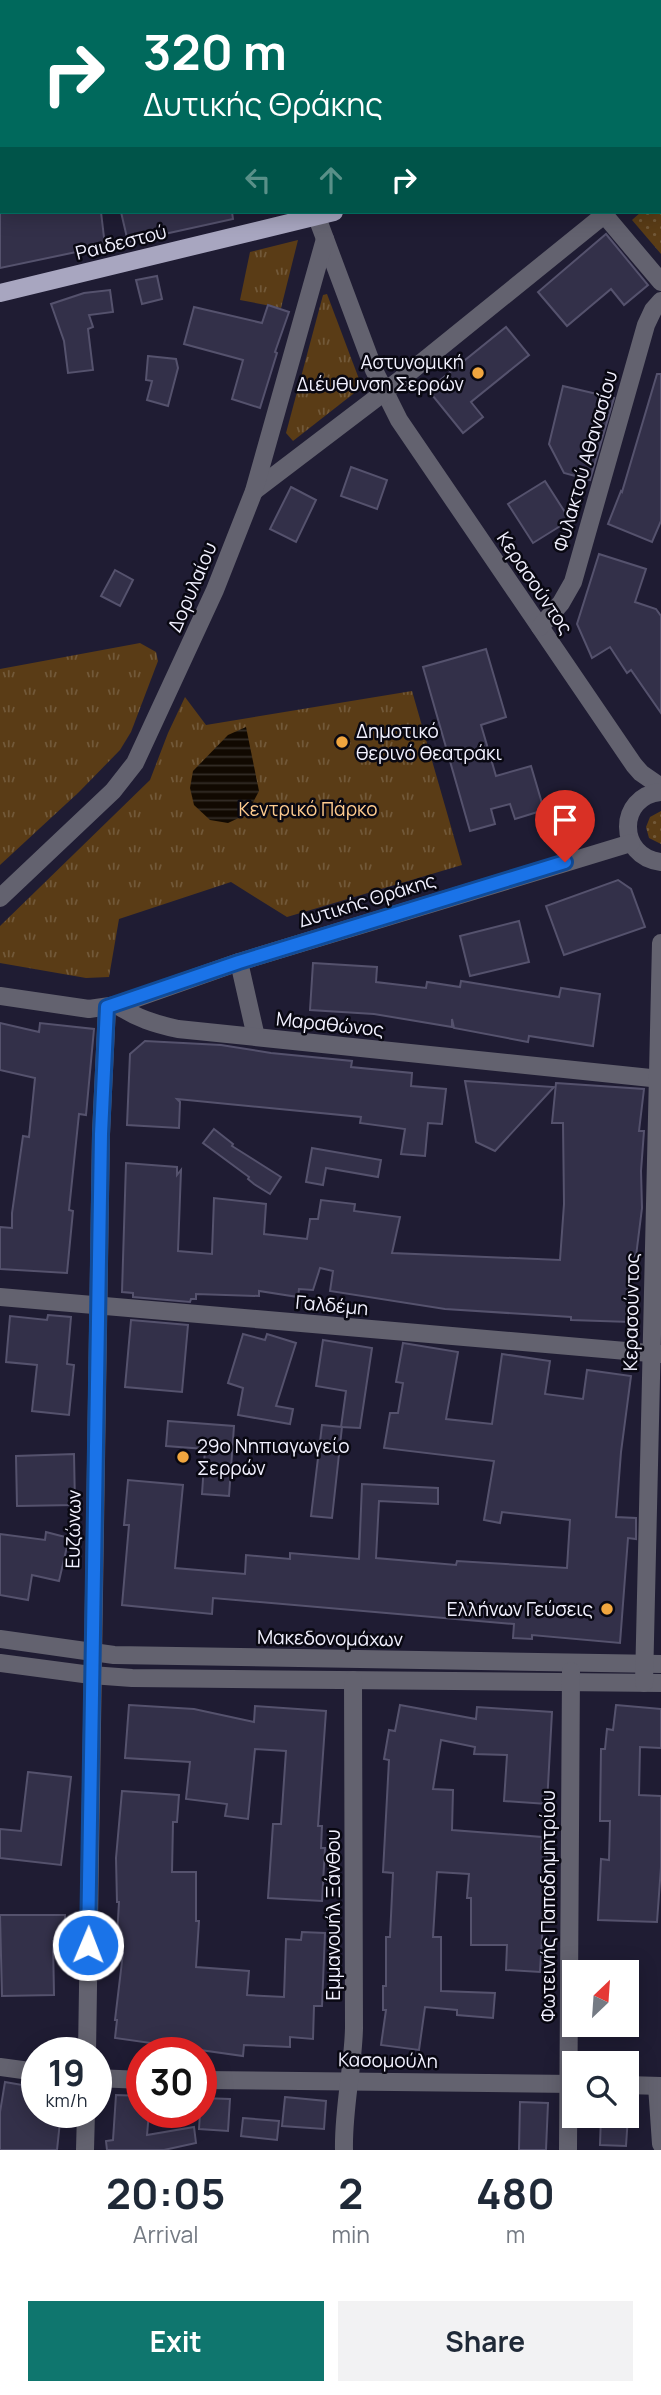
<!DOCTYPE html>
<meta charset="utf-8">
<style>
body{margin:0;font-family:Manrope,sans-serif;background:#f2f2f3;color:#1f2937;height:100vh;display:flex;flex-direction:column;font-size:26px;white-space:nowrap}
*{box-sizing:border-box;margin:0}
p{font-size:23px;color:#747a83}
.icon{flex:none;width:38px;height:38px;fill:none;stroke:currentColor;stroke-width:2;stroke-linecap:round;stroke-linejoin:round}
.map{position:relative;height:2150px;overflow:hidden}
.side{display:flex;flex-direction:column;background:#fff;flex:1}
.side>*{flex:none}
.top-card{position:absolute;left:0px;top:0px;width:662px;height:214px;box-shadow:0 4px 18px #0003;background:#00695c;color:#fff;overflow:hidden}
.needle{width:46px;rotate:25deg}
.tools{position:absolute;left:562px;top:1960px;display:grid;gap:14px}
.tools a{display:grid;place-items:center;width:77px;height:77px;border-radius:0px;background:#fff;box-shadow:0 4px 18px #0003;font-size:35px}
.speed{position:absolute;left:21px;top:2037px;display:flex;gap:14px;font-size:35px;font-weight:700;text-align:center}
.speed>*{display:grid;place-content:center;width:91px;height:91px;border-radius:50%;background:#fff;box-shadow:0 4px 18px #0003;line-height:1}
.speed small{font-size:18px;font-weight:400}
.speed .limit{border:10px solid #d22;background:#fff;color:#111}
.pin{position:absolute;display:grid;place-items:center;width:60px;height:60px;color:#fff;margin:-72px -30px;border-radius:50% 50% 50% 0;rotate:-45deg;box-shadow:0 0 7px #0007}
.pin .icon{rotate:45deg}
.me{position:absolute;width:77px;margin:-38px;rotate:1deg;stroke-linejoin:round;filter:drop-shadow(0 0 5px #0008)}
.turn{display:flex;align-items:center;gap:24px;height:147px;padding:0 28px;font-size:32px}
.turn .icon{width:91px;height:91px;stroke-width:2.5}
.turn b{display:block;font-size:49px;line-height:60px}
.lanes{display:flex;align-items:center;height:66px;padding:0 28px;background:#0003;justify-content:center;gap:35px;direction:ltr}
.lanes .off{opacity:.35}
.eta{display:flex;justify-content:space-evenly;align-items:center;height:119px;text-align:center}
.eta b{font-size:42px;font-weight:700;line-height:49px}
.action{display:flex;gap:14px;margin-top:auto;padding:14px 28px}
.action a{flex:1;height:80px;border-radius:0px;background:#0f766e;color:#fff;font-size:28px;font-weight:700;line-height:80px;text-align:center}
.action a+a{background:#f2f2f3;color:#1f2937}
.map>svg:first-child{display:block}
</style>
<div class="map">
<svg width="661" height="2150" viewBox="0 0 661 2150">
<defs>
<pattern id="grass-dots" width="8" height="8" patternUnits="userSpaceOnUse" patternTransform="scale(1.75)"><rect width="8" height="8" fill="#5a3c16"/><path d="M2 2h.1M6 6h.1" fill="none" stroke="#725939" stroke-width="1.8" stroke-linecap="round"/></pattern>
<pattern id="park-tufts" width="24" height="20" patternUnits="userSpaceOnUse" patternTransform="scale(1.75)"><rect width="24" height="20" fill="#5a3c16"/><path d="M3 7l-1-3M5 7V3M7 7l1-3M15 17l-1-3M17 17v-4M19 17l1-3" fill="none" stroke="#725939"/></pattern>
<pattern id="water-rules" width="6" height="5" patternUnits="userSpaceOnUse" patternTransform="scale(1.75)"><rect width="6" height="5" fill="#110901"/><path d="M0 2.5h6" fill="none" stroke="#342d27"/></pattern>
</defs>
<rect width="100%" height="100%" fill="#1f1c33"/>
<g fill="url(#grass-dots)">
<polygon points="660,209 661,211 661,254 632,220 641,212 660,212"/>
<polygon points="661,811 661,844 649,838 646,827 650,817"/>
</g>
<g fill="url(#park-tufts)">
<polygon points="298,240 281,308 240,300 250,252"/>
<polygon points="327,294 362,387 293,441 286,433 323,295"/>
<polygon points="140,643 156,652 158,661 131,732 120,750 79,792 0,865 0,669"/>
<polygon points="412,691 462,865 287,917 231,882 119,919 109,977 86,978 0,963 0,926 150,780 168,733 185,697 206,725"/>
</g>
<polygon fill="url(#water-rules)" points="246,727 259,791 247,814 228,823 210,820 194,805 190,788 193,771 228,735"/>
<g fill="#333049" stroke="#55526d" stroke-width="2">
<polygon points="0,212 101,212 105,246 0,268"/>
<polygon points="121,212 232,212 233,219 128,242"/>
<polygon points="606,234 648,285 624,305 611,289 567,326 538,292"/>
<polygon points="157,276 162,299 142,304 136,280"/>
<polygon points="110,290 113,312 89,315 93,327 88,329 93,370 68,373 64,341 51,304 84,293"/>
<polygon points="268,305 289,312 275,352 277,353 260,408 232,399 243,360 184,344 194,307 262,323"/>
<polygon points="506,327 529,355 471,402 483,417 463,433 428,390"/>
<polygon points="148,356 176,359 178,368 168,406 147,400 152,381 146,380"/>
<polygon points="657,374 661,374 661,521 652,542 608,524 621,491 622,492"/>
<polygon points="563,386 614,398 590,480 564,473 549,444"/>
<polygon points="351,467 387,480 377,509 341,496"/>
<polygon points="545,481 570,520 533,543 508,504"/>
<polygon points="291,487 316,500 296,542 270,529"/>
<polygon points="599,554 646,569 635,602 656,609 661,616 661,713 631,670 627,673 610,647 592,658 577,624"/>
<polygon points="115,570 133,580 120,606 101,596"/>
<polygon points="486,649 506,717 481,725 496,776 531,766 544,810 515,819 510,804 491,809 495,824 470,831 423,667"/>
<polygon points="618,880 631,889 645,927 564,955 546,906"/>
<polygon points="519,921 529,962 470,976 460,936"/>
<polygon points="313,963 377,967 376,982 426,988 427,982 460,987 461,981 559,997 561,988 600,994 593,1046 529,1036 528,1042 454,1028 452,1019 452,1027 374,1014 310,1010"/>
<polygon points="0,1023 39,1032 40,1023 94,1029 86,1115 79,1114 69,1210 73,1211 67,1273 0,1269 0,1227 12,1228 12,1213 23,1136 29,1137 35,1078 0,1070"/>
<polygon points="145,1041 221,1045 271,1053 352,1061 351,1067 412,1073 411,1086 446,1089 442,1124 428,1123 425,1156 401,1154 405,1129 360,1123 361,1117 177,1099 180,1102 179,1128 127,1125 130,1054"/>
<polygon points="465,1081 554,1087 495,1151 476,1142"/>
<polygon points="556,1083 644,1089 639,1131 644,1131 641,1171 642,1208 636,1256 630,1255 630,1322 571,1320 571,1317 445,1309 330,1291 333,1271 320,1268 313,1290 299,1289 298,1297 259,1291 259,1296 196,1294 196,1299 191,1299 190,1302 133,1297 133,1293 122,1292 126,1163 177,1167 177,1175 181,1170 178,1251 212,1254 214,1198 266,1204 264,1234 307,1239 310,1219 318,1219 321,1200 355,1204 354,1211 400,1217 392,1253 560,1260 564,1204 563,1123 552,1123"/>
<polygon points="214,1129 233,1144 232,1146 281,1177 270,1194 254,1184 248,1179 249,1177 203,1143"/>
<polygon points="312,1148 381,1160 378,1177 326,1168 323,1185 306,1182"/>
<polygon points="48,1315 71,1317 67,1364 74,1365 69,1415 32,1411 37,1365 6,1362 10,1316 47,1320"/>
<polygon points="131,1320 188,1325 182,1392 125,1387"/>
<polygon points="243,1334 265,1340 267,1334 296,1343 276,1406 293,1409 290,1424 238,1415 243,1388 228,1383"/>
<polygon points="323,1340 372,1348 360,1428 341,1427 346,1391 316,1386"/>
<polygon points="403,1343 458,1352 446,1419 492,1424 502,1354 550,1361 545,1394 583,1399 587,1370 631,1376 621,1452 616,1517 636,1518 636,1539 628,1538 620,1643 532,1635 532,1639 513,1638 514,1624 213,1598 212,1614 122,1605 129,1525 124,1525 128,1480 183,1485 175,1568 245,1574 246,1555 290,1559 290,1553 359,1559 362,1484 438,1488 438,1504 379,1501 376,1558 456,1565 457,1561 567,1568 570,1520 502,1512 500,1523 484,1520 494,1461 384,1448 390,1413 398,1413 403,1383 396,1382"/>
<polygon points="168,1421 234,1426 229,1496 202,1494 205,1449 166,1446"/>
<polygon points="322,1425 342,1427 332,1518 311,1516"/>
<polygon points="74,1454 75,1505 17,1506 16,1456"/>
<polygon points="46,1532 69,1538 59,1581 32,1575 28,1600 0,1595 0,1534 45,1540"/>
<polygon points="129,1705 194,1709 254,1722 255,1706 326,1711 318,1826 322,1826 321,1848 325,1848 322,1901 268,1898 273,1824 281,1824 286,1751 255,1749 248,1819 225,1816 227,1804 186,1799 190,1762 125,1758"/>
<polygon points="400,1705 476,1719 477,1707 552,1712 547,1804 504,1801 507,1755 474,1754 475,1747 441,1740 433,1789 453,1790 452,1830 542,1837 541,1849 547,1850 540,1972 506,1970 507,1945 471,1945 471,1898 467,1898 469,1874 437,1872 433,1937 441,1937 441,1991 495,1993 493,2018 457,2015 457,2010 425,2007 419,2050 381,2045 386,2010 383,2010 383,1986 386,1986 386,1937 390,1937 393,1873 383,1872 389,1760 384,1759 389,1730 395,1731"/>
<polygon points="616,1705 661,1709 661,1748 640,1747 639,1795 661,1796 661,1867 657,1922 598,1920 601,1859 609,1860 610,1821 600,1821 601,1749 605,1749 607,1729 613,1730"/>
<polygon points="28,1772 71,1777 61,1865 0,1858 0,1829 21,1831"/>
<polygon points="122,1791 179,1795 177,1822 173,1822 172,1872 196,1872 196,1921 199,1921 196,1967 249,1971 247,1995 284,1997 286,1939 301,1940 302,1932 325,1933 322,2006 314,2006 313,2039 290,2037 290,2047 244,2045 243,2056 115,2038 117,2020 115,2020 123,1953 116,1953 119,1902 117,1902 116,1858"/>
<polygon points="0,1915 65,1915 65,1941 53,1941 54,1995 2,1996"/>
<polygon points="5,2082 34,2087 32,2099 37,2100 37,2112 61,2112 57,2150 0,2150 0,2112"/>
<polygon points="116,2095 142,2096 142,2112 149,2112 147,2135 194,2127 196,2143 164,2150 107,2150 106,2141 113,2140"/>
<polygon points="285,2097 326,2101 324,2129 282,2126"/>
<polygon points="201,2098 230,2099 228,2131 199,2129"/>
<polygon points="520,2102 548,2103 546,2150 519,2150"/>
<polygon points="601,2116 628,2116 626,2146 600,2145"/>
<polygon points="243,2118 279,2121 277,2140 241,2136"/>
</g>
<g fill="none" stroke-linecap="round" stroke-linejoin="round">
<g stroke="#63626f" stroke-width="18">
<polyline points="33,0 34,2"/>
<polyline points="229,0 230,2"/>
<polyline points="424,0 425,2"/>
<polyline points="373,2 376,0"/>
<polyline points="0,157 2,156"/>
<polyline points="315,212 374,370 399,420 634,765 641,773 661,787"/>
<polyline points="602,212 661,282"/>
<polyline points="254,491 400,380 604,215"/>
<polyline points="540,627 561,603 573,582 646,325 653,310 661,301"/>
<path d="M661 792C617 796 617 857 661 862"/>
<polyline points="0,898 113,791 135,763 215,590 254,491 325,239"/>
<polyline points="239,962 256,1037"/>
<polyline points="0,996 89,1009 117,1005 239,962 631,843"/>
<path d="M117 1005C136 1018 155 1024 178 1029L661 1079"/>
<polyline points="0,1297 661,1354"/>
<polyline points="0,1639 114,1655 661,1664"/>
<polyline points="0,1663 91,1675 132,1678 661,1683"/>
<polyline points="644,1683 661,943"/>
<polyline points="87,2053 101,1134 107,1007"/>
<polyline points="0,2067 37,2072"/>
<polyline points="96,2078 142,2080"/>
<polyline points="201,2080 574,2084"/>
<polyline points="626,2085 661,2086"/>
<polyline points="657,2086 661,2144"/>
<polyline points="85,2150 86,2112"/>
<path d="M344 2150C343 2109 353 2069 354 2028L353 1680"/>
<polyline points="568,2150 571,1671"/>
</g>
<g stroke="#a8a6c0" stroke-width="18">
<polyline points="660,127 661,127"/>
<polyline points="0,293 334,212"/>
</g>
</g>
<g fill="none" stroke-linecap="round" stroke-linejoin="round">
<g stroke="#114b97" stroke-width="18">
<polyline id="route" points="88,1945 101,1134 107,1007 239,962 565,862"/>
</g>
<use href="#route" stroke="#1a73e8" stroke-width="12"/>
</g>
<g fill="#f1a63f" stroke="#090812" stroke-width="2.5">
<circle cx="478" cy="373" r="7"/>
<circle cx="342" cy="742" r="7"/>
<circle cx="183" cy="1457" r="7"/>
<circle cx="607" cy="1609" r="7"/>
</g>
<g text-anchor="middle" stroke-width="5" stroke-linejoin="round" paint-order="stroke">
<g font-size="19" fill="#f2f1ff" stroke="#090812">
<text transform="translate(121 242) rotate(-14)" y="7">Ραιδεστού</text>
<text transform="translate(585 461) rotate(-74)" y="7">Φυλακτού Αθανασίου</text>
<text transform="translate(535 583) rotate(56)" y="7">Κερασούντος</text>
<text transform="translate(192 587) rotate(-67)" y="7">Δορυλαίου</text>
<text transform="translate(367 900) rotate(-17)" y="7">Δυτικής Θράκης</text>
<text transform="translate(330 1024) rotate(6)" y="7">Μαραθώνος</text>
<text transform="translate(332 1305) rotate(5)" y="7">Γαλδέμη</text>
<text transform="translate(631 1312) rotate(-89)" y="7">Κερασούντος</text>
<text transform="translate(73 1529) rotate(-89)" y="7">Ευζώνων</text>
<text transform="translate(330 1638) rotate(1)" y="7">Μακεδονομάχων</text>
<text transform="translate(548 1906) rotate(-90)" y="7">Φωτεινής Παπαδημητρίου</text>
<text transform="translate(333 1915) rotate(-90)" y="7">Εμμανουήλ Ξάνθου</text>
<text transform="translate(388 2060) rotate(1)" y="7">Κασομούλη</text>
</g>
<g font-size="19" fill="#f2f1ff" stroke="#090812" text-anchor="end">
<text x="464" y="369">Αστυνομική<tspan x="464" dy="22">Διέυθυνση Σερρών</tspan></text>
<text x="356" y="738" text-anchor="start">Δημοτικό<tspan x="356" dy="22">θερινό θεατράκι</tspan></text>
<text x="197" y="1453" text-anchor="start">29ο Νηπιαγωγείο<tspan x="197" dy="22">Σερρών</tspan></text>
<text x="593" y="1616">Ελλήνων Γεύσεις</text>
</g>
<g font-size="19" fill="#fecb8f" stroke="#090812">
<text x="308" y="816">Κεντρικό Πάρκο</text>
</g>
</g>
</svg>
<div class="tools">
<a><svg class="needle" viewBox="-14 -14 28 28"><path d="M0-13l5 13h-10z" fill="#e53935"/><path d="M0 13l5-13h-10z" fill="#747a83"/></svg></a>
<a><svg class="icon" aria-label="search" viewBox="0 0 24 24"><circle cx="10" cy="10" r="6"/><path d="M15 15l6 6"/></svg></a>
</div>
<div class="speed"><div>19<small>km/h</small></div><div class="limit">30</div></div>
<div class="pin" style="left:565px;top:862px;background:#d93025"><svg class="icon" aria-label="arrive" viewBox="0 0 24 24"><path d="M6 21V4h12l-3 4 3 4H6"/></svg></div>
<svg class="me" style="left:88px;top:1945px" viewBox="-20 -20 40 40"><circle r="17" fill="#1a73e8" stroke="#fff" stroke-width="3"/><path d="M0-11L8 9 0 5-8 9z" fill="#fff"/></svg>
<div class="top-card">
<div class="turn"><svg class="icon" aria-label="right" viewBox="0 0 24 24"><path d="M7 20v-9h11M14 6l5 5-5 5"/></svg><div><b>320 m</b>Δυτικής Θράκης</div></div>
<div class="lanes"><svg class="icon off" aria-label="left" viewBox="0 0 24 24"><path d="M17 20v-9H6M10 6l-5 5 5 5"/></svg><svg class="icon off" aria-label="ahead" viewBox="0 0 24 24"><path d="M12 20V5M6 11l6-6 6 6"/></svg><svg class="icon" aria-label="right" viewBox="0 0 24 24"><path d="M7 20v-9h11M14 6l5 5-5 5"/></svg></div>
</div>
</div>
<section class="side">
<div class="eta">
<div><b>20:05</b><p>Arrival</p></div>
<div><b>2</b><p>min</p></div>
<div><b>480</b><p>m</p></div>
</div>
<div class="action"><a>Exit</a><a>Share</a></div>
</section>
